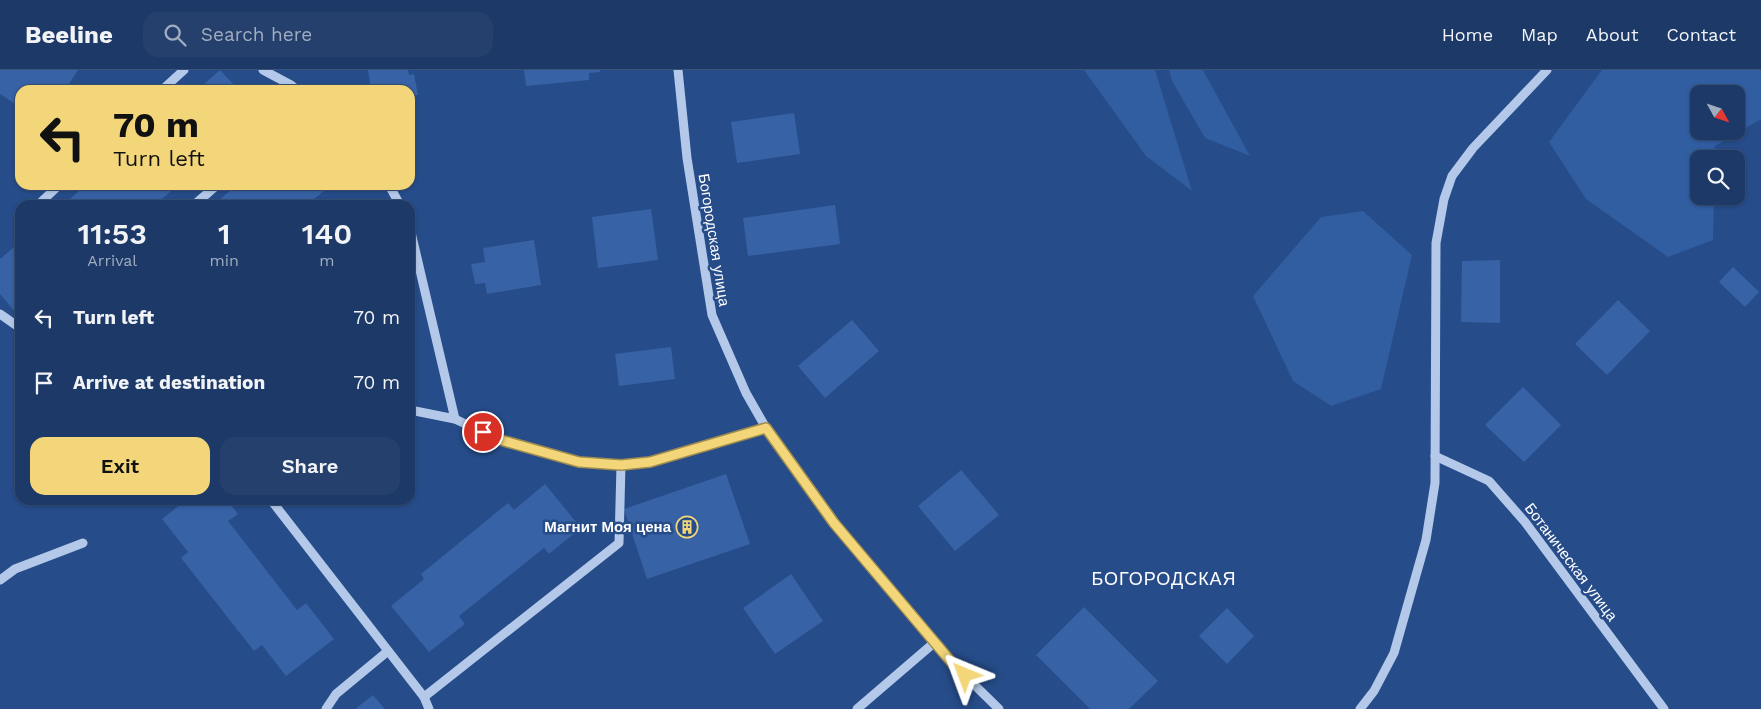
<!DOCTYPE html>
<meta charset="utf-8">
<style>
body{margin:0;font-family:"Work Sans",sans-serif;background:#25406d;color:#f1f3f6;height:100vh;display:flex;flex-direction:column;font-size:19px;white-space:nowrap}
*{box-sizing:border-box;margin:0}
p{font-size:16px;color:#a0acc0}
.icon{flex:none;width:28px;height:28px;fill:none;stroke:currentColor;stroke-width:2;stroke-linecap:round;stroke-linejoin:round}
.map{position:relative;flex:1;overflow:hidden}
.drawer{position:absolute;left:15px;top:130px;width:400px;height:305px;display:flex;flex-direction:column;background:#1c3967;border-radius:15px;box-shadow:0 1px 4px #0004,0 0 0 1px #3a537b}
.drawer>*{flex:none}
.banner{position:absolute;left:15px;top:15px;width:400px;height:105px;border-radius:15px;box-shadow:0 1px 4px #0004,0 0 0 1px #3a537b;background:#f2d679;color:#111;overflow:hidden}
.needle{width:32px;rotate:130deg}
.fabs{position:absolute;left:1690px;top:15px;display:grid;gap:10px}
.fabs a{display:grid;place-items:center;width:55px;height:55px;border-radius:10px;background:#1c3967;box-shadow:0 1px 4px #0004,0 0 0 1px #3a537b;font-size:25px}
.pin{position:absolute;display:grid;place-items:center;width:42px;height:42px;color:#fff;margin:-21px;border:2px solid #fff;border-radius:50%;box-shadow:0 1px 5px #0007}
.me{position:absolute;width:55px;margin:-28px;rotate:316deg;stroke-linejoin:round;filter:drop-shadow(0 0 4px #0008)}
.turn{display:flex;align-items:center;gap:18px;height:105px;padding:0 15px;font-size:22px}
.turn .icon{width:65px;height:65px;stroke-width:2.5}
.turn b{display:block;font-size:35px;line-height:42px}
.eta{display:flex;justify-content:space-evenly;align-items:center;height:85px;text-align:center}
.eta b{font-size:30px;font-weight:600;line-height:35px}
.button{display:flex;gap:10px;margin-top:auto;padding:10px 15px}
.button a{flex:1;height:58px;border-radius:15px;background:#f2d679;color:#111;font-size:20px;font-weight:600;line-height:58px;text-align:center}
.button a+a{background:#25406d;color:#f1f3f6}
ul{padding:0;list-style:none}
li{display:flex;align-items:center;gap:15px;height:65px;padding:0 15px}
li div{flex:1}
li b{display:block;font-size:19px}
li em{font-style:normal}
header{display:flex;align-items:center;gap:30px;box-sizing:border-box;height:70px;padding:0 25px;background:#1c3967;border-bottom:1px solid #3a537b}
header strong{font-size:24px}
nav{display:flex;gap:28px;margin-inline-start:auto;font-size:18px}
.search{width:350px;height:45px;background:#25406d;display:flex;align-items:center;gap:12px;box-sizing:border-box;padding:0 18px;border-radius:15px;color:#a0acc0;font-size:19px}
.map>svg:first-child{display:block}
</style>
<header>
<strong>Beeline</strong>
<div class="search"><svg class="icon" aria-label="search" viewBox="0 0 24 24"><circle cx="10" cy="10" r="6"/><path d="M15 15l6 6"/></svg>Search here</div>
<nav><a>Home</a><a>Map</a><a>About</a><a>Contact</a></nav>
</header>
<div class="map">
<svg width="1761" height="639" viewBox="0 0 1761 639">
<rect width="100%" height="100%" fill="#264c89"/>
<g fill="#315da1" fill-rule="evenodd">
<polygon points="1084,0 1155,0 1192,121 1146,86"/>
<polygon points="1169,0 1203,0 1250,86 1205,68 1172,11"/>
<path d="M1602 0H1761V49L1715 76 1714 89H1699V126H1714L1713 170 1668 187 1586 129 1549 72ZM1699 24H1736V61H1699Z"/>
<polygon points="1363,141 1412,185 1381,319 1331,336 1293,311 1253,226 1321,147"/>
</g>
<g fill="#3762a6">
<polygon points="0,0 78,0 65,20 20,20 20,37 0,24"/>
<polygon points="220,0 239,20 197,20"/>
<polygon points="368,0 408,0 409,5 414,4 418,25 410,26 410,20 371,20"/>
<polygon points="524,0 600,0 600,2 589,3 589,10 526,16"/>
<polygon points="794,43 800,84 737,93 731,52"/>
<polygon points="86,115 178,115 155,135 63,135"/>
<polygon points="237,115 331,115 307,135 213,135"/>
<polygon points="835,135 840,174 748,186 743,148"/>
<polygon points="651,139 658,190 598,198 592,147"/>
<polygon points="534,170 541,215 487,224 485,213 475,214 471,194 485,192 483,178"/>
<polygon points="20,172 20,248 0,224 0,189"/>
<polygon points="1500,190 1500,253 1461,252 1462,191"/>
<polygon points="1733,197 1759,222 1745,237 1719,212"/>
<polygon points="1618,230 1650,261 1607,305 1575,274"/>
<polygon points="852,250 879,281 825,328 798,296"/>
<polygon points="671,277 675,309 619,316 615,284"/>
<polygon points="1523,317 1561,355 1524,392 1485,355"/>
<polygon points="961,400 999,445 955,481 918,436"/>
<polygon points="726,404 750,474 647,509 624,439"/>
<polygon points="545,414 581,458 549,484 544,478 459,546 465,554 429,582 391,536 424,509 421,504 508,433 514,440"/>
<polygon points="186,430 227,430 238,444 228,451 297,540 306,533 334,569 286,606 262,575 254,581 181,488 188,482 162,449"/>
<polygon points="791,504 823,551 775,584 743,538"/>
<polygon points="1084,537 1158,611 1129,639 1090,639 1036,585"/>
<polygon points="1227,538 1254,566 1227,594 1199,566"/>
<polygon points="373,625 385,639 355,639"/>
</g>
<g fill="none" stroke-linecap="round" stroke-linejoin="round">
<g stroke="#b4c9e9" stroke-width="9">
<polyline points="263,0 291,15 297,20"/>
<polyline points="678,0 687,88 712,245 746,323 766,358 834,453 953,594 999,639"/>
<polyline points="162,20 184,0"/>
<polyline points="389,115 400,135"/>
<polyline points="38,135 59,115"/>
<polyline points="194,135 217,115"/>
<polyline points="410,158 455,349"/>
<polyline points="0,244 20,258"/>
<polyline points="410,340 455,349 497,369 579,392 621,395 650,392 766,358"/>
<polyline points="1435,386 1489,411 1525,452 1664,639"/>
<polyline points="271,430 424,627 429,639"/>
<polyline points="0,510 15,499 83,473"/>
<polyline points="424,627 619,473 621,395"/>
<polyline points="326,639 336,624 388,581"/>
<polyline points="857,639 935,572"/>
<polyline points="1360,639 1374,621 1394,583 1426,470 1435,413 1436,173 1444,129 1452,106 1473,78 1547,0"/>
</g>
</g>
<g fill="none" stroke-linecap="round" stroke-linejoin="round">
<g stroke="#9d8b4f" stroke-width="12">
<polyline id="route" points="483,362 497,369 579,392 621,395 650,392 766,358 834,453 953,594 965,605"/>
</g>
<use href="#route" stroke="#f2d679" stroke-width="9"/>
</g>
<defs>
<g id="building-ring" transform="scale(1.125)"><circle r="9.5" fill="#264c89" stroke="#f2d679" stroke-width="1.5"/><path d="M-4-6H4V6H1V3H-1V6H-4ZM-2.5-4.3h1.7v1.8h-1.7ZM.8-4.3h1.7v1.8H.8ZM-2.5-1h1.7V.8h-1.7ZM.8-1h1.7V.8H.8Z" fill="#f2d679"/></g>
</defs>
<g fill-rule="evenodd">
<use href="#building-ring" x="687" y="457"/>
</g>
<g text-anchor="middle" stroke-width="5" stroke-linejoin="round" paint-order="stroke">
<g font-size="15" fill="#fff" stroke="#264c89">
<text transform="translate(714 170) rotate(81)" y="5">Богородская улица</text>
<text transform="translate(1571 492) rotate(53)" y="5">Ботаническая улица</text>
</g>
<g font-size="15" font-weight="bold" fill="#fff" stroke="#264c89" text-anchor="end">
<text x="671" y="462">Магнит Моя цена</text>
</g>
<g font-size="18" letter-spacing="1" fill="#fff" stroke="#264c89">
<text x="1164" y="515">БОГОРОДСКАЯ</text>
</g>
</g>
</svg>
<div class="fabs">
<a><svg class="needle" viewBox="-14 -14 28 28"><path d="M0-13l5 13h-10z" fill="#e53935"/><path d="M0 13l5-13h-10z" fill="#a0acc0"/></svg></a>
<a><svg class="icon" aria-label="search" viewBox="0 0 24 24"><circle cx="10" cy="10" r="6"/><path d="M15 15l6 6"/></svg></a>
</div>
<div class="pin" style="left:483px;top:362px;background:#d93025"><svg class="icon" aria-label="arrive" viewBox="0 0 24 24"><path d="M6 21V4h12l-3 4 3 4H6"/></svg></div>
<svg class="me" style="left:965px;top:605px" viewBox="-20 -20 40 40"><path d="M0-17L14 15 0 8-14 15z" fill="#f2d679" stroke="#fff" stroke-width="4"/></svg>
<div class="banner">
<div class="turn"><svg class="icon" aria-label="left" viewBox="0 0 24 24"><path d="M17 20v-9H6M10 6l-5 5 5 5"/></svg><div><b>70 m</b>Turn left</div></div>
</div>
<section class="drawer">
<div class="eta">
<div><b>11:53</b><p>Arrival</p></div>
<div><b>1</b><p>min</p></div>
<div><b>140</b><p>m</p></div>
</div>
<ul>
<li><svg class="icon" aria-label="left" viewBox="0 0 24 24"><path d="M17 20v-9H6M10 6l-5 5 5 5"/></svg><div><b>Turn left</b></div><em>70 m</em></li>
<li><svg class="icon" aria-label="arrive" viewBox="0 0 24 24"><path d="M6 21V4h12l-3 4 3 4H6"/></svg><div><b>Arrive at destination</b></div><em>70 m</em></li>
</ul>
<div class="button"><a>Exit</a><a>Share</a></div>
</section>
</div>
